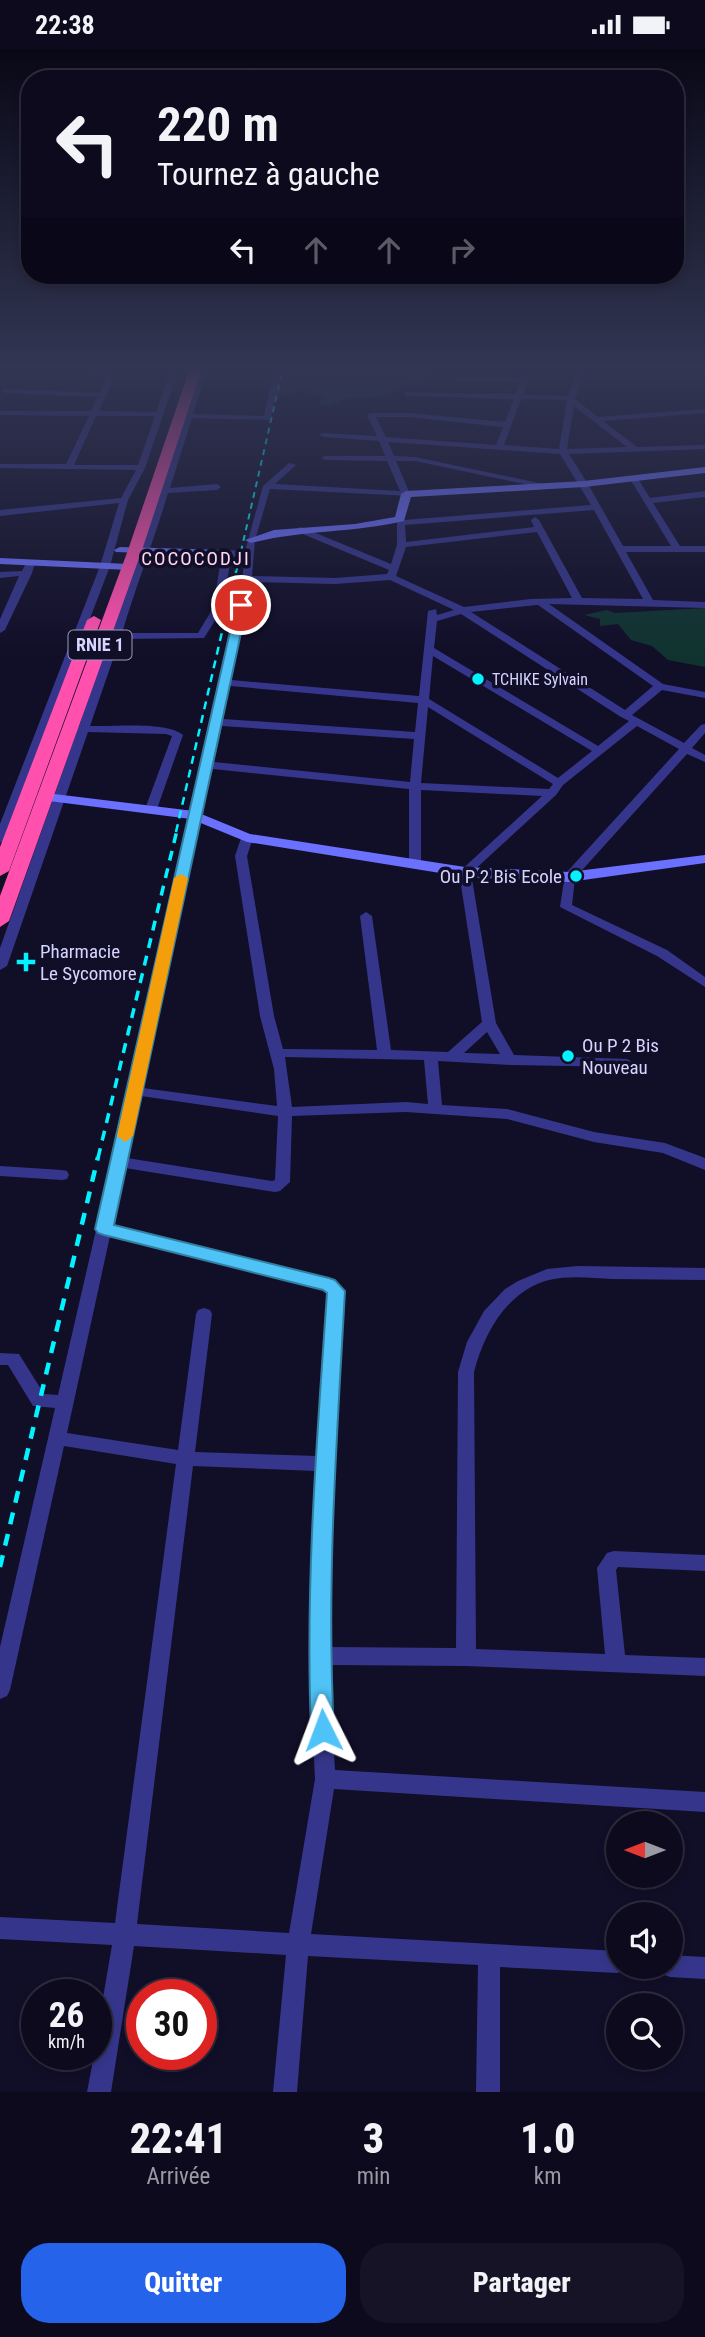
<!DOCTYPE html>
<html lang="fr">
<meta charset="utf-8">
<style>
body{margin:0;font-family:"Roboto Condensed",sans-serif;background:#161327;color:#f1f3f6;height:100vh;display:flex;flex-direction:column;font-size:26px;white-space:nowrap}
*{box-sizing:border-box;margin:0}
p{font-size:23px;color:#9a9aa4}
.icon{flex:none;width:38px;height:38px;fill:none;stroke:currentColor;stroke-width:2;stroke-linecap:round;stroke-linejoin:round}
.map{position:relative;height:2043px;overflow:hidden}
.drawer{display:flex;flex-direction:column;background:#0d0a1e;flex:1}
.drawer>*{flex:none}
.banner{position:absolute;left:21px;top:21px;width:663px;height:214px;border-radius:28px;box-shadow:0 4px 10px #0003,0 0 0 2px #2d2b3c;background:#0d0a1e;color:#f1f3f6;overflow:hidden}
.needle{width:46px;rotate:270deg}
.tools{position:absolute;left:606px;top:1762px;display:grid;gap:14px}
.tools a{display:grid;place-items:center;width:77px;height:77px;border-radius:50%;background:#0d0a1e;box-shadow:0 4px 10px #0003,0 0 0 2px #2d2b3c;font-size:35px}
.speed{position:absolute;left:21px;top:1930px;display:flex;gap:14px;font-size:35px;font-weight:700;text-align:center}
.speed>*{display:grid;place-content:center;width:91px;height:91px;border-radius:50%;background:#0d0a1e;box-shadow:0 4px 10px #0003,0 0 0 2px #2d2b3c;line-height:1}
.speed small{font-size:18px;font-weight:400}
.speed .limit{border:10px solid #d22;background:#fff;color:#111}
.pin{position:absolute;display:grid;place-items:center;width:60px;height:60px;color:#fff;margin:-30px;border:4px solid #fff;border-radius:50%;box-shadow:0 2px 7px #0007}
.me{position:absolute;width:77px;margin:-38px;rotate:357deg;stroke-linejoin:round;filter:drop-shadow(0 0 5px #0008)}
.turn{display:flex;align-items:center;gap:24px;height:147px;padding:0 21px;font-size:32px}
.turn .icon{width:91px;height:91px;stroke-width:2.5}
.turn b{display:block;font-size:49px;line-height:60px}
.lanes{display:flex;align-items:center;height:66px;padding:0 21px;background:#0003;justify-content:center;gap:35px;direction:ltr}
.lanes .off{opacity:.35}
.eta{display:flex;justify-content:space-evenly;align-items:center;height:119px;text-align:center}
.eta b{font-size:42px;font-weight:800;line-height:49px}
.action{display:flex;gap:14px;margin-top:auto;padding:14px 21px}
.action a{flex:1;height:80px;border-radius:28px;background:#2563eb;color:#fff;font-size:28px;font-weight:800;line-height:80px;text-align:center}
.action a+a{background:#161327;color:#f1f3f6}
.status{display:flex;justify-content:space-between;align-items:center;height:49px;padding:0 35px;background:#0d0a1e;direction:ltr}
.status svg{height:19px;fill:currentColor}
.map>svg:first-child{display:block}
</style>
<div class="status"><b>22:38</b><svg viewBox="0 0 49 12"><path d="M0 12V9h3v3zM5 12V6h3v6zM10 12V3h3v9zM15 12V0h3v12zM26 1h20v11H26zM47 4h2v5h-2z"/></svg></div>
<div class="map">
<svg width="705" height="2043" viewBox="0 0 705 2043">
<rect width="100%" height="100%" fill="#110e28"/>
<g fill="#103330">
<path d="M341 319H447L387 345 371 349H346L330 357 320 356 322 348 301 340 290 346H277L284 323C300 318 331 327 341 319Z"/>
<polygon points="705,559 705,618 668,611 652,597 631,591 618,575 600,577 600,570 584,566 607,561 615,564"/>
</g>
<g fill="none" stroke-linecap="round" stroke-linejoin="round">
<g fill="#35368b" fill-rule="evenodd">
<path d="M0 319 110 323 112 319H118L99 362 156 363 171 319H179L145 419 128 451 110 517 6 790 0 794V775L100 517 119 454 0 467V461L121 449 136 421 0 419V415H66L89 367 0 366V362H91L97 348 5 344 1 342 2 340 100 344 107 327 0 322ZM96 367H155L138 416H74Z"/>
<path d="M201 319H208L193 365 264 367 275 319H283L270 371 192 369 170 439 217 435 221 438 217 441 168 444C154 491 136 537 122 584H198L213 559 222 504 227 501 245 502 263 437 289 414 296 416 275 435 400 442 387 412 325 411 321 409 325 407H385L379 392 324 388 320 386 321 384 377 387 367 366 371 364H409L505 373 514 350 408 347H405V343L515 345 520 333 455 332 451 330 455 328 522 329 526 319H532L523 346 568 347 579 319H586L575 350 598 368 705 360V364L603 372 637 398 705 396V400L569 405 588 435 623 497H671L630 430 631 428H637L650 449 705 442V448L653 454 680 497H705V503H626L653 551 705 553V559L549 555 663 635 705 643V649L662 641 632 666 684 694 701 676 705 675V684L692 699 705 706V713L687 705 575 829 572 856 667 901 705 928V938L657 907 560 858 565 825 679 700 637 677 563 736 556 746 471 824 496 974 514 1006 627 1010 634 1014 627 1018 511 1016 438 1012 442 1056 507 1060 594 1083 665 1094 705 1109V1121L663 1104 594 1093 507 1070 406 1063 292 1067 290 1133 280 1142 275 1143 125 1119 113 1177 329 1229 335 1231 344 1242 334 1415 329 1598 456 1599 458 1323 467 1293 484 1262 505 1240 518 1232 547 1220 578 1217 705 1219V1231C674 1231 644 1230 613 1230 592 1229 570 1226 549 1231 507 1242 484 1284 474 1323L476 1600 605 1605 597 1519 607 1504 614 1502 705 1506V1522L618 1518 616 1521 625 1606 705 1609V1627L466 1617 329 1616 335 1721 705 1743V1763L334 1740 311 1885 618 1902V1918H627L618 1924 500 1918V2043H476L478 1916 308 1907 297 2043H273L286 1906 134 1897 111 2043H87L94 2006H96V1990L112 1896 0 1890V1868L115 1874 176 1415 64 1397 10 1641 7 1647 0 1650V1598L55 1359 33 1357 8 1316H0V1304L19 1305 44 1345 58 1346 140 990 188 766 202 716 242 530 245 508 231 507 223 559 204 589 120 590 90 677C113 678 166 672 183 686L157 760 151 763 145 760 172 687 166 685 88 683 7 917 0 921V899L77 682 76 680 79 677 132 518 141 501ZM521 350 567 351 559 400 504 396ZM574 357 627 398 567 400ZM376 368H409L503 378 496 396 386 388ZM388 393 560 405 591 456 404 471 403 468H397V496L391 515 301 478 298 479V483L389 521 387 525 335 529 252 527 255 491 270 440 409 447 410 445 396 412H415L544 439 548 436 415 408 394 407ZM594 461 643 550 582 549 539 471 535 468 531 471 534 478 406 493 405 476ZM537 483 572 549 530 550 464 558 396 527 406 498ZM390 531 454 561 437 566 436 560 428 562 419 647 231 631 251 533 335 535ZM537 556H538L653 637 625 661 471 563ZM461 565 621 668 629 672 598 697 434 599 437 572ZM433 607 592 702 558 729 429 650ZM230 637 418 654 415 683 223 670ZM428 658 553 735 549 740 421 734ZM222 677 414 690 410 733 214 713ZM213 720 409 740V815L415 819 421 815V741L542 747 459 823 482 973 448 1003 391 1001 372 867 366 863 360 867 377 1001 283 1000 274 967 247 807 253 789 247 785 241 789 235 807 260 967 274 1020 277 1057 143 1039 200 766ZM487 983 500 1005 464 1004ZM285 1008 424 1011 428 1055 406 1053 292 1058ZM141 1047 278 1067 275 1131 272 1132 127 1109ZM110 1187 324 1240 328 1244 317 1407 195 1403 212 1265 210 1261 204 1259 198 1261 196 1265 178 1401 67 1384ZM193 1417 316 1422 309 1607 315 1730 289 1884 137 1875Z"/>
<polygon points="27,512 35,514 32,524 5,581 0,584 0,570 19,527 0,529 0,523 22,522"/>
<polygon points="0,1117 62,1121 67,1122 69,1126 67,1130 62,1131 0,1127"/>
<polygon points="670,1906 705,1908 705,1930 670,1928 662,1925 659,1918 670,1918"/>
</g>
<g fill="#6c70ff" fill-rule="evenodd">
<path d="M705 418V424L584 438 411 448 404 472C353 484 301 481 251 494L245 491 274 481 355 475 395 468 401 445 406 442 584 432Z"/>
<polygon points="120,498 227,501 233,504 227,507 116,503 114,501"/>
<polygon points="0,509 129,515 135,518 129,521 0,515"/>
<polygon points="46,744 194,762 250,785 465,818 569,823 705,806 705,814 569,833 465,828 247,793 191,770 41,751 41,745"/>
</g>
<g fill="#ff50ad" fill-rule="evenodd">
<polygon points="190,319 202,319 142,501 9,872 0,878 0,847 128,501"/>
<polygon points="94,567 101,571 9,822 0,827 0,798 87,571"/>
</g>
<polyline stroke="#01f3ff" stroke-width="2" stroke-dasharray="6 5" stroke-linecap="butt" points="236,524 283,319"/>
<polyline stroke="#01f3ff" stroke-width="2.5" stroke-dasharray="8 6" stroke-linecap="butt" points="176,783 236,522"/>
<polyline stroke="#01f3ff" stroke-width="3.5" stroke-dasharray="10 8" stroke-linecap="butt" points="98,1109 177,781"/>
<polyline stroke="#01f3ff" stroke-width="4.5" stroke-dasharray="12 10" stroke-linecap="butt" points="0,1518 98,1108"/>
</g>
<linearGradient id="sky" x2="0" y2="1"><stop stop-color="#090816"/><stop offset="0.53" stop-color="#323653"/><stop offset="1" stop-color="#323653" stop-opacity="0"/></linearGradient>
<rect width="705" height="605" fill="url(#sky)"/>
<path fill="#4fc3f7" stroke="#337fa1" stroke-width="2" d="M241 553 247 556 114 1176 329 1229 335 1231 345 1242C337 1388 326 1535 334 1681L331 1688 323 1692 315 1688 311 1681C305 1535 317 1389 327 1244L323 1241 104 1186 98 1184 95 1180 236 556Z"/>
<polygon fill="#f59e0b" points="181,825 188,829 133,1087 125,1093 117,1087 174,829"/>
<g fill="#01f3ff" stroke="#110e28" stroke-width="2.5">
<circle cx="478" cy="630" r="7"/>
<circle cx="576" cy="827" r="7"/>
<path d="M22.5 902.5h7v7h7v7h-7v7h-7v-7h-7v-7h7z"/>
<circle cx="568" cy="1007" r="7"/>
</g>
<g text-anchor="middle" stroke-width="7" stroke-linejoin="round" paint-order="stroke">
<g font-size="16" fill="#d7d5ff" stroke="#110e28" text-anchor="start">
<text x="492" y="636">TCHIKE Sylvain</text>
</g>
<rect fill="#110e28" stroke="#9c99be" stroke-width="2" x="68.5" y="581.5" width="63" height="29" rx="5"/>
<g font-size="18" font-weight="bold" fill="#d7d5ff">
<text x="100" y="602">RNIE 1</text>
</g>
<g font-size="19" letter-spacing="2" fill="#ffd7f2" stroke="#110e28">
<text x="196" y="516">COCOCODJI</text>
</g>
<g font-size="19" fill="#d7d5ff" stroke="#110e28" text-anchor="start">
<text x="562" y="834" text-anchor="end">Ou P 2 Bis Ecole</text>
<text x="40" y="909">Pharmacie<tspan x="40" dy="22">Le Sycomore</tspan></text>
<text x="582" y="1003">Ou P 2 Bis<tspan x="582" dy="22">Nouveau</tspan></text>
</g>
</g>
</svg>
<div class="tools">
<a><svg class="needle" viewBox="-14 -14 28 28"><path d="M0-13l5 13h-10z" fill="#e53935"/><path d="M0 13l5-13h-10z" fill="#9a9aa4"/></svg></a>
<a><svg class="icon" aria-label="sound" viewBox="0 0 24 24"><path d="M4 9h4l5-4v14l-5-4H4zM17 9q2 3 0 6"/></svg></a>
<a><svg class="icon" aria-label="search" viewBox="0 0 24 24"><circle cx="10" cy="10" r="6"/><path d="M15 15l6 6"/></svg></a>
</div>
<div class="speed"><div>26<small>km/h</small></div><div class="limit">30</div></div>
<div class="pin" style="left:241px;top:556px;background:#d93025"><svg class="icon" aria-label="arrive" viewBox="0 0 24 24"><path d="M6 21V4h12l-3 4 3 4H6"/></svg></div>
<svg class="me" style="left:323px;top:1681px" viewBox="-20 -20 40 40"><path d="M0-17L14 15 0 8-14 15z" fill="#4fc3f7" stroke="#fff" stroke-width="4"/></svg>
<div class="banner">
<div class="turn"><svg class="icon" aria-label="left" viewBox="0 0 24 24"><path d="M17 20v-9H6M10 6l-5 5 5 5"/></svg><div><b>220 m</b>Tournez à gauche</div></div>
<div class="lanes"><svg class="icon" aria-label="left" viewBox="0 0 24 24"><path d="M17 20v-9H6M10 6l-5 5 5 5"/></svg><svg class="icon off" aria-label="ahead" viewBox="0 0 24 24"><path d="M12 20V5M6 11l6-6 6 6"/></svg><svg class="icon off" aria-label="ahead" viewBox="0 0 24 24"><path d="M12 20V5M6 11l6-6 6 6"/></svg><svg class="icon off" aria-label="right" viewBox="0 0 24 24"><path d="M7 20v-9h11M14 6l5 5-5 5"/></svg></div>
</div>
</div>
<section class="drawer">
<div class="eta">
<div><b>22:41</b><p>Arrivée</p></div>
<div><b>3</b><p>min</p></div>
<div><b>1.0</b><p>km</p></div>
</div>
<div class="action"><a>Quitter</a><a>Partager</a></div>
</section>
